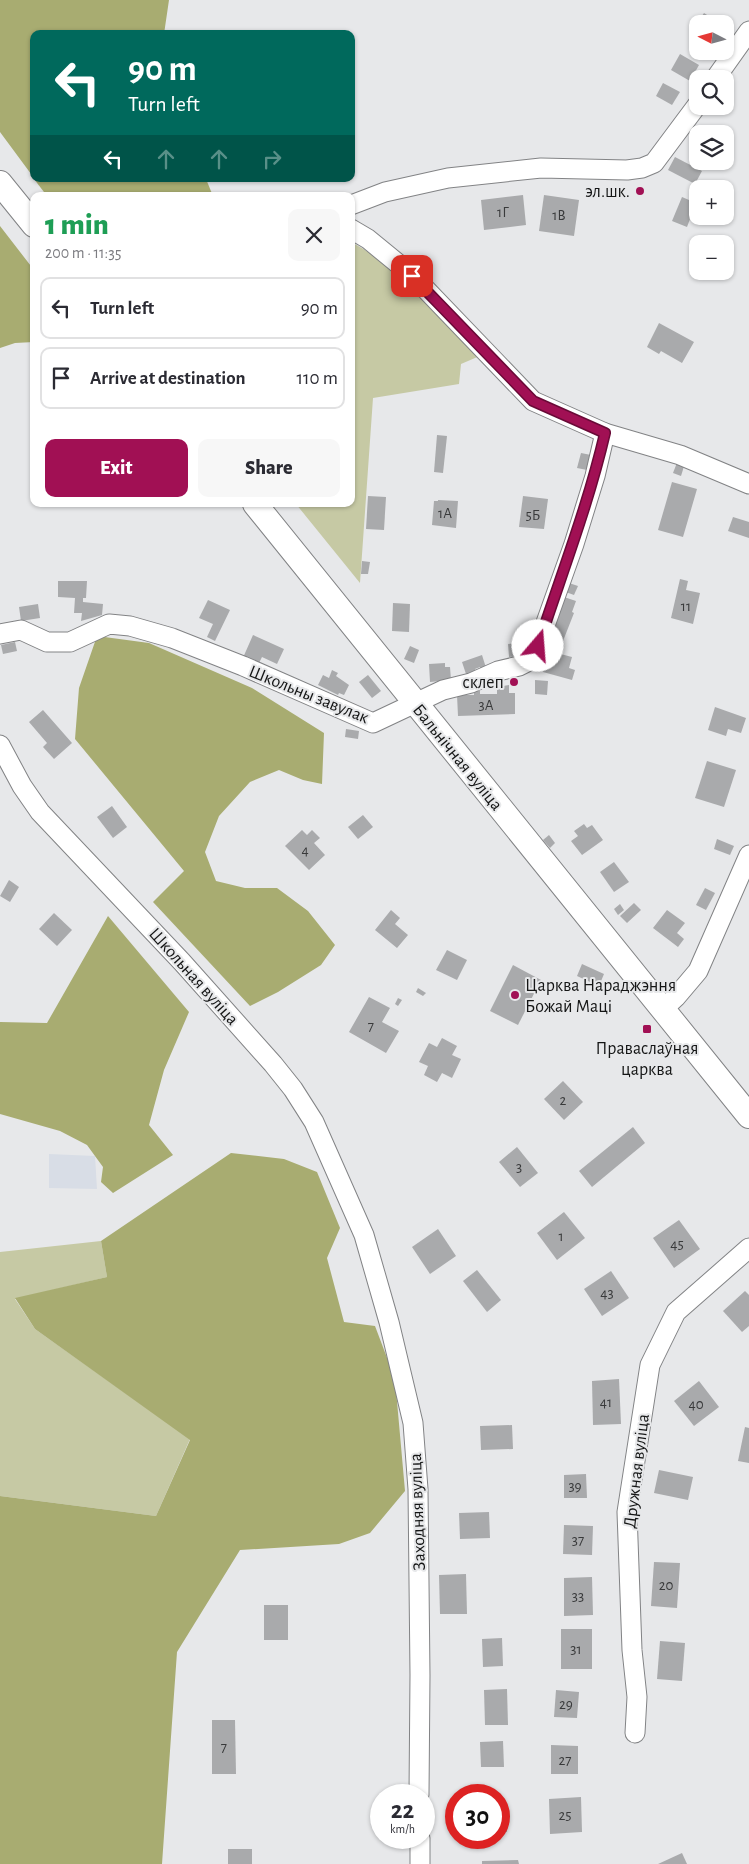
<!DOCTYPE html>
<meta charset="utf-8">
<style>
body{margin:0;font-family:"Alegreya Sans",sans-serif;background:#f7f7f7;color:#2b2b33;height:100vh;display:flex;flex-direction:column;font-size:19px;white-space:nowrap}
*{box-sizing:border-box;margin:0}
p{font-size:16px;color:#7c7c81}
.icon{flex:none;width:28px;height:28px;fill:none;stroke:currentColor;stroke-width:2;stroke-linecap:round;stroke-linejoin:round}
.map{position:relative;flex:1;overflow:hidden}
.side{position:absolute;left:30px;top:192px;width:325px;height:315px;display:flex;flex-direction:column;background:#fff;border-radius:10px;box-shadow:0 1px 4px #0004}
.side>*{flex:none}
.top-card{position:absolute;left:30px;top:30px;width:325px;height:152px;border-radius:10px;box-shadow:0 1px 4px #0004;background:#00695c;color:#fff;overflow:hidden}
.needle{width:32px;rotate:276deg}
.controls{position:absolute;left:689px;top:15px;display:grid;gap:10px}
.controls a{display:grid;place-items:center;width:45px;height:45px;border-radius:10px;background:#fff;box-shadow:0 1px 4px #0004;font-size:25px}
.speed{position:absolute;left:370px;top:1784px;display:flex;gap:10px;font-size:25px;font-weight:700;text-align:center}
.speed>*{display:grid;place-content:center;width:65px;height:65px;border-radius:50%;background:#fff;box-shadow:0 1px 4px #0004;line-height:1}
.speed small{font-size:12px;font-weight:400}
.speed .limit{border:8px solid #d22;background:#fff;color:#111}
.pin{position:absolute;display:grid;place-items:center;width:42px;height:42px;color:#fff;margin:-21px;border-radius:10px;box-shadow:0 2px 8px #0006}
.me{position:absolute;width:55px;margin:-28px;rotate:18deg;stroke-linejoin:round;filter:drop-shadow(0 0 4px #0008)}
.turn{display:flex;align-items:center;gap:18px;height:105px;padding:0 15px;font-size:22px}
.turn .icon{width:65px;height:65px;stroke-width:2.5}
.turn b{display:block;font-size:35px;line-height:42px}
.lanes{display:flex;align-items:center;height:48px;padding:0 15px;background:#0003;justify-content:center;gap:25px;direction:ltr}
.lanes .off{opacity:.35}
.round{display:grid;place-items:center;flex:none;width:52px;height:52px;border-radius:10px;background:#f7f7f7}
.head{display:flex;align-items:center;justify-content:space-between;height:85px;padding:0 15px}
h1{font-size:30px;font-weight:800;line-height:38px;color:#1e9e55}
.button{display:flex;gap:10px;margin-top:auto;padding:10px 15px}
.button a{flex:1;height:58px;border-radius:10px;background:#a11054;color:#fff;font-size:20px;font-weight:800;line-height:58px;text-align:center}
.button a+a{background:#f7f7f7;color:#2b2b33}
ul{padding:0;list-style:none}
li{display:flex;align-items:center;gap:15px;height:62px;margin:0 10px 8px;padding:0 5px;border:2px solid #e1e1e2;border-radius:10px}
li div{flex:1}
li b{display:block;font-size:19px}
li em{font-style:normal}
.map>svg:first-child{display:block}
</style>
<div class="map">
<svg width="749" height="1864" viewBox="0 0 749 1864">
<rect width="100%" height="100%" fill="#e7e8ea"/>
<polygon fill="#d8dde6" points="49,1154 95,1156 97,1189 49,1188"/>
<g fill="#c6c9a4">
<path d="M351 242C400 268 443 317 482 355L461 364 459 384 373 398 360 583 296 504H351Z"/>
<polygon points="101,1241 107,1277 15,1299 35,1329 190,1439 156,1516 0,1496 0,1252"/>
</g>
<g fill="#a8ac71">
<polygon points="0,0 169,0 164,34 34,34 34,178 0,132"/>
<polygon points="34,179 206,179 213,196 47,196"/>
<polygon points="0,226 34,270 34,342 15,343 0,348"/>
<polygon points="97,636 149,643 252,688 324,733 322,784 303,780 279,770 250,782 219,816 205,852 216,881 245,888 277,888 308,911 335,945 321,965 278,992 250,1006 153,902 184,871 75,739 79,688"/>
<polygon points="108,916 189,1012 164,1070 149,1125 173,1155 113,1193 101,1182 103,1167 87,1145 60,1131 0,1114 0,1022 47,1023"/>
<polygon points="231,1153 284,1159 317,1172 340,1228 327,1258 344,1322 375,1326 395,1379 405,1491 370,1533 339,1544 240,1550 177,1652 162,1864 0,1864 0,1496 156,1516 190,1440 35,1329 15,1298 107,1277 101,1241"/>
</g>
<g fill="#a9aaac">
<polygon points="704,13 721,24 698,24 698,35 692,31"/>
<polygon points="680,54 699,65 690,81 671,70"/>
<polygon points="663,83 680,92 672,105 656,96"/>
<polygon points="699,127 712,134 698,134 698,149 690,145"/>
<polygon points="675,157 702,171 695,184 668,170"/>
<polygon points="523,195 526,225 484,230 481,200"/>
<polygon points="544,195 579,200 574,236 539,231"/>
<polygon points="682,197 696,203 687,227 672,221"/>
<polygon points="659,323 694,342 682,363 661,351 659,354 647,347"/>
<polygon points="437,435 447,436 443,473 434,472"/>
<polygon points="581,453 591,455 587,470 577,468"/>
<polygon points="678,460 685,463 681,476 673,473"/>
<polygon points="672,482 697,489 683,537 658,530"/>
<polygon points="368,496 386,497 384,530 366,529"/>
<polygon points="523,496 548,499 544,529 519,527"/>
<polygon points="438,500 458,501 456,528 432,525 434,501 438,501"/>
<polygon points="733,517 749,522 749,538 728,531"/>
<polygon points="362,561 370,562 368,574 361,574"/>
<polygon points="680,579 688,581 686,590 700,593 693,624 671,618"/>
<polygon points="58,581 87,581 86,598 83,598 83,602 103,604 102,615 81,621 82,613 74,613 75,598 58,597"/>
<polygon points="566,582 578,586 574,595 563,591"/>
<polygon points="561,596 576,601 572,612 574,613 563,641 547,635"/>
<polygon points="208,600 230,610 215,641 207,637 213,624 199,618"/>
<polygon points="393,603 410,604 409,632 392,631"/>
<polygon points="38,604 40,618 21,621 19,607"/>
<polygon points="253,635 284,649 277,664 262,657 257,667 242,660"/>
<polygon points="15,642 17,651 3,654 1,645"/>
<polygon points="519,643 519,656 509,657 508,644"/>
<polygon points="410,646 419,650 414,663 404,659"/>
<polygon points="549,651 572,657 569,668 575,670 572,680 543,672"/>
<polygon points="482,655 487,671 482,673 480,667 475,669 476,671 466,674 462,662"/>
<polygon points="445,663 445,667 450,667 451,680 430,682 429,664"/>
<polygon points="332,670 338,673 336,676 349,685 344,695 339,693 338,695 318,685 323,675 329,678"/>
<polygon points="368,675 381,691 372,698 359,682"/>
<rect x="509" y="679" width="9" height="6"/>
<polygon points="535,680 548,681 547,695 535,694"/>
<polygon points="497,682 502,682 503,686 509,685 509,693 515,693 515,714 458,716 457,695 474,695 474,691 480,691 480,694 497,694"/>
<polygon points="715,707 746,718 741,733 728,729 726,736 708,730"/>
<polygon points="43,710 72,743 54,759 43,747 47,743 29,722"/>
<polygon points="346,729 359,731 358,739 345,737"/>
<polygon points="707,761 736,770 724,807 695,798"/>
<polygon points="112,806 127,827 113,838 97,817"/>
<polygon points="363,815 373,827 358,839 348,827"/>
<polygon points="584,824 587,828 592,825 603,840 582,855 571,841 578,836 574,831"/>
<polygon points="302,830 307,835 312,830 320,838 314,843 325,855 309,870 285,846"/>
<polygon points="549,835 555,843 550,848 543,840"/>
<polygon points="717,839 734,846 730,855 714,849"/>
<polygon points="614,862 629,882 614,892 600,872"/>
<polygon points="9,880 19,887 10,902 0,896"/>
<polygon points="705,888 715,893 706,910 696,905"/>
<polygon points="634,903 641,910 627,923 620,916"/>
<polygon points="620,904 624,910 618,915 614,909"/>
<polygon points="391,910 400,918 395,924 408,935 397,948 375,930"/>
<polygon points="667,910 685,923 677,933 684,939 678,947 653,928"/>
<polygon points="54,913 72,930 57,946 39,929"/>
<polygon points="447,950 467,960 457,980 436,970"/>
<polygon points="582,964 604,974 599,986 577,976"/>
<polygon points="513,965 541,980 518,1025 490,1011"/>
<polygon points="418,988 426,993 423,996 416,992"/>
<polygon points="369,997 390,1008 382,1022 399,1031 386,1053 349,1032"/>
<polygon points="398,998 402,1000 398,1006 395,1004"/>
<polygon points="442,1038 457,1046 452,1055 461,1059 452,1078 442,1073 437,1082 424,1075 428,1066 419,1062 429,1043 437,1047"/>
<polygon points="563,1081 583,1102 564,1120 544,1099"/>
<polygon points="633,1127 645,1143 592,1187 579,1171"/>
<polygon points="517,1147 538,1173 520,1187 499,1162"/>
<polygon points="564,1212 585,1238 557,1260 537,1233"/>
<polygon points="679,1220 700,1249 674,1268 653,1238"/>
<polygon points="438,1229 456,1256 430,1274 412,1247"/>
<polygon points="477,1270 501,1300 487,1312 463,1281"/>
<polygon points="611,1271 629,1298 602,1316 584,1289"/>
<polygon points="745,1291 749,1295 749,1326 742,1332 723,1311"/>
<polygon points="619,1379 621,1424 593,1425 592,1381"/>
<polygon points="699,1381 719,1407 694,1426 674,1401"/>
<polygon points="512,1425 513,1449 481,1450 480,1426"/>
<polygon points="745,1427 749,1428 749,1463 738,1461"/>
<polygon points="659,1470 693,1477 688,1500 654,1493"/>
<polygon points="586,1474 587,1498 564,1498 564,1475"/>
<polygon points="489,1512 490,1538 460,1539 459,1513"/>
<polygon points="564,1525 593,1526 592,1555 563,1554"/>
<polygon points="654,1562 680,1563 677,1608 651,1606"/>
<polygon points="466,1574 467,1614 440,1614 439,1575"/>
<polygon points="592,1577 593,1615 564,1616 564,1578"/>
<rect x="264" y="1605" width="24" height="35"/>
<rect x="561" y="1629" width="31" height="40"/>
<polygon points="502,1638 503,1666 483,1667 482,1639"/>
<polygon points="660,1641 685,1643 682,1681 657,1679"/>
<polygon points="507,1689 508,1725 485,1725 484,1690"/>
<polygon points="556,1690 579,1692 577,1718 554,1717"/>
<polygon points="212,1720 235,1720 236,1774 212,1774"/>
<polygon points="503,1741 504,1767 481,1767 480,1742"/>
<polygon points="551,1745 578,1746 578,1774 551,1774"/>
<polygon points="581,1797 582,1832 550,1834 549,1799"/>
<polygon points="499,1804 506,1804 507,1832 499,1832"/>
<rect x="228" y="1849" width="24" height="15"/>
<polygon points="682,1853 687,1864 658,1864"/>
<polygon points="518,1860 519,1864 482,1864 482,1861"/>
</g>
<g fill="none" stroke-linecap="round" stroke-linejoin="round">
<g stroke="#828385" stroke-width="21">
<g id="minor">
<polyline points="715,79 749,31"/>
<polyline points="351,205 385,192 448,178 541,168 627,170 642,168 654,163 698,104"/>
<polyline points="351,229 368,239 413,276 533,401 605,433 680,455 749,484"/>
<polyline points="0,634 21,630 47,642 70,642 109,624 130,626 172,638 243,666 373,723 443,690 471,683 498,671 519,666 533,659 574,544 595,476 605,433"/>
<polyline points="0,745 22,786 40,812 182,962 273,1064 293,1089 314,1122 364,1235 389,1322 413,1423 418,1489 420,1675 419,1795"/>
<polyline points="662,1010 676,997 698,971 749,855"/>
<polyline points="635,1733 637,1697 632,1650 627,1512 650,1365 676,1312 749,1248"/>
<polyline points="420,1838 420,1864"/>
</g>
</g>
<g stroke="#828385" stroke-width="26">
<g id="tertiary">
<polyline points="0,183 34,225"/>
<polyline points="255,504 749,1116"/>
</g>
</g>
<use href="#minor" stroke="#fff" stroke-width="19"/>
<use href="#tertiary" stroke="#fff" stroke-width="24"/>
</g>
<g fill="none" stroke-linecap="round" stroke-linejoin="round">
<g stroke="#690a37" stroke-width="12">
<path id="route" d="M412 276 533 401 605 433C588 506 561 575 538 646"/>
</g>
<use href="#route" stroke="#a11054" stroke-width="9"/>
</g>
<g fill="#a11054" stroke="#e7e8ea" stroke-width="2">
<circle cx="640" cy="191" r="5"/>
<circle cx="514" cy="682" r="5"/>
<circle cx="515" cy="995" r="5"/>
<rect x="642" y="1024" width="10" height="10" rx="2.5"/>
</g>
<g text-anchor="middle" stroke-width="4" stroke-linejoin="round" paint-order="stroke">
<g font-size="15" fill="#393a3b">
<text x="503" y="217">1Г</text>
<text x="559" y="220">1В</text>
<text x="445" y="518">1А</text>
<text x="533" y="520">5Б</text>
<text x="686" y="611">11</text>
<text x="486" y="710">3А</text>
<text x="305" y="855">4</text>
<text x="371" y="1031">7</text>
<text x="563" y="1105">2</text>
<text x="519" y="1172">3</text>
<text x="561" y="1241">1</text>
<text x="677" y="1249">45</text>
<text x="607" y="1298">43</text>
<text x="606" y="1407">41</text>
<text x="696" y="1409">40</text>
<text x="575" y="1491">39</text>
<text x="578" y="1545">37</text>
<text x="666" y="1590">20</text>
<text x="578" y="1601">33</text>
<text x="576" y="1654">31</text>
<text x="566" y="1709">29</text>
<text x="224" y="1752">7</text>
<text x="565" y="1765">27</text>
<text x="565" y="1820">25</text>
</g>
<g font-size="18" fill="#141515" stroke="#e7e8ea" text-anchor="end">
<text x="630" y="197">эл.шк.</text>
<text x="504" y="688">склеп</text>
<text x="525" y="991" text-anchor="start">Царква Нараджэння<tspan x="525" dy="21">Божай Маці</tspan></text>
<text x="647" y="1054" text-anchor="middle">Праваслаўная<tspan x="647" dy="21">царква</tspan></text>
</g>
<g font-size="18" fill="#141515" stroke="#e7e8ea">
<text transform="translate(309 694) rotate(22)" y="6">Школьны завулак</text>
<text transform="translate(458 757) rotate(51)" y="6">Бальнічная вуліца</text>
<text transform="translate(194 976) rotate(48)" y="6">Школьная вуліца</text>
<text transform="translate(636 1471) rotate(-83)" y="6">Дружная вуліца</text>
<text transform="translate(417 1512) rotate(-92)" y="6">Заходняя вуліца</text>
</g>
</g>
</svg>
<div class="controls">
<a><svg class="needle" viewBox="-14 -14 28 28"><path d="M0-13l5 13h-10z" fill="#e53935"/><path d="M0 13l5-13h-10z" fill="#7c7c81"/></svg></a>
<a><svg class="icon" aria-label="search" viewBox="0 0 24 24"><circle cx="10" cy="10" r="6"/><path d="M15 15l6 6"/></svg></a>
<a><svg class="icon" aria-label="layers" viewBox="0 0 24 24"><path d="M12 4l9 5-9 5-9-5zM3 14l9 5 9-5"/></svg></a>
<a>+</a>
<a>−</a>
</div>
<div class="speed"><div>22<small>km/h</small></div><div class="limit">30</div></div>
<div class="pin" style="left:412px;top:276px;background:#d93025"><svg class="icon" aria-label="arrive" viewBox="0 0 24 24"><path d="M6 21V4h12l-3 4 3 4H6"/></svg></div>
<svg class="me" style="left:538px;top:646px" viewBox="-20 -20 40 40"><circle r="19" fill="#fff"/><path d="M0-13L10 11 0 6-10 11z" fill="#a11054"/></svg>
<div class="top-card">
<div class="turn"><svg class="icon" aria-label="left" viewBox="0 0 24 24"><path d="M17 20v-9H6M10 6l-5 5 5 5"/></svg><div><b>90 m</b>Turn left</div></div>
<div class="lanes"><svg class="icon" aria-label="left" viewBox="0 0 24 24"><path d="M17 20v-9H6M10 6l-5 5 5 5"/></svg><svg class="icon off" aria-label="ahead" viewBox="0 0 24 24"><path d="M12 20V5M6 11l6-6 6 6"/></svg><svg class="icon off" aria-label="ahead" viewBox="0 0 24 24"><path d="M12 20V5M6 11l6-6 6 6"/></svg><svg class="icon off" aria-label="right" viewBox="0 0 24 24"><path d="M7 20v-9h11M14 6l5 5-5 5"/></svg></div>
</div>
<section class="side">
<div class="head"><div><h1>1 min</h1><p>200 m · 11:35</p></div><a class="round"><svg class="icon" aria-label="close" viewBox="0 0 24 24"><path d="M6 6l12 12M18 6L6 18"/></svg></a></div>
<ul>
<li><svg class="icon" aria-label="left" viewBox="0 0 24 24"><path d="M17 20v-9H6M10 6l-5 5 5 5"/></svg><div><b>Turn left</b></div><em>90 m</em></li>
<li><svg class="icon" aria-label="arrive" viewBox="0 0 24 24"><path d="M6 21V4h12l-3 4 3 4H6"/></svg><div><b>Arrive at destination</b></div><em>110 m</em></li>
</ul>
<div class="button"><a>Exit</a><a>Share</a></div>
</section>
</div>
